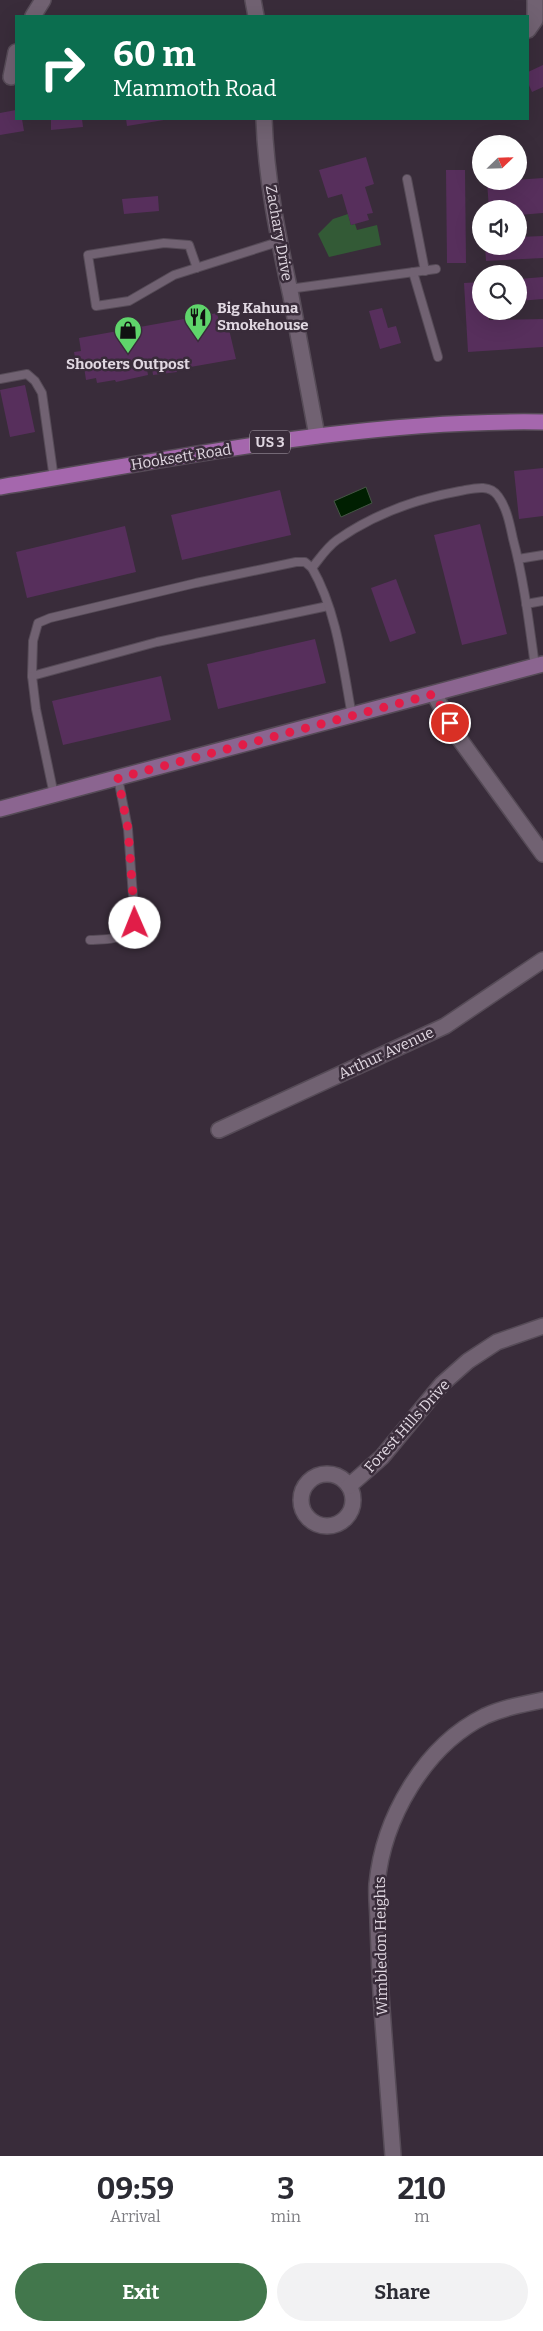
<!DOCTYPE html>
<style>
body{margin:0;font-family:Bitter,serif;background:#f2f2f3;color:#2b2b33;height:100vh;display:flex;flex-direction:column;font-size:19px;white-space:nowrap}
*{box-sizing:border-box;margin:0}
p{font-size:16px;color:#7c7c81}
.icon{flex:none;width:28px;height:28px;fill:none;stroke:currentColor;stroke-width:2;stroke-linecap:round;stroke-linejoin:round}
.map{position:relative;height:2156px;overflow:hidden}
.side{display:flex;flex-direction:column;background:#fff;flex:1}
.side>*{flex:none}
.guide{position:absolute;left:15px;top:15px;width:514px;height:105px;border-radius:0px;box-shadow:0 5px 20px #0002;background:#0b6e4f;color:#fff;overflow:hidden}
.needle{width:32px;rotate:67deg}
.controls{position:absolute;left:472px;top:135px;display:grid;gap:10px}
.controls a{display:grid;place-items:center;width:55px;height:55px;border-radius:50%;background:#fff;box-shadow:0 5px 20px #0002;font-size:25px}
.pin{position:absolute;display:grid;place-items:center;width:42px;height:42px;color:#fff;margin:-21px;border:2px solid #fff;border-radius:50%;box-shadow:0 1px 5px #0007}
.me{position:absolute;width:55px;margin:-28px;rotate:359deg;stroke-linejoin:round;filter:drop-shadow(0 0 4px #0008)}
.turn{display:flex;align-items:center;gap:18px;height:105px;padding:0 15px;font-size:22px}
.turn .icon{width:65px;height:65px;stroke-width:2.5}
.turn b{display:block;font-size:35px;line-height:42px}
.eta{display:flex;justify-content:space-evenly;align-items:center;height:85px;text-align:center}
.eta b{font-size:30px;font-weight:700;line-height:35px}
.cta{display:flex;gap:10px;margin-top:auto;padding:10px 15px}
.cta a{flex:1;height:58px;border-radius:30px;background:#42774c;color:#fff;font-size:20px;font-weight:700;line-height:58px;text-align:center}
.cta a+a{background:#f2f2f3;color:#2b2b33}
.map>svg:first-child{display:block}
</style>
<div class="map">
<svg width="543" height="2156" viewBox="0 0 543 2156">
<rect width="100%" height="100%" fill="#392c3a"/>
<polygon fill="#335a36" points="348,214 351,225 355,224 357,230 377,225 381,245 329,257 318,234 333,219"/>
<polygon fill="#001f01" stroke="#445644" points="366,487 372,503 341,517 334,501"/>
<g fill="#572f5c">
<polygon points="543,65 543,87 532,92 528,83 528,72"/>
<polygon points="16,110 16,119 22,119 24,131 0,135 0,113"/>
<polygon points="51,119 82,119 83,127 51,130"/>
<polygon points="126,119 164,119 164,120 127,126"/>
<polygon points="366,157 374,184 365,187 373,213 367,214 369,220 351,225 342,194 328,198 319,170"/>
<polygon points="446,170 465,170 466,263 447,263"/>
<polygon points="543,178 543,213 519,215 519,209 489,209 487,182"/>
<polygon points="158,196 159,211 124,214 122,199"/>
<polygon points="543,236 543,258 486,261 485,246 519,246 519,237"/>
<polygon points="543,277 543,299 519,301 519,279"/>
<polygon points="481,282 481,311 488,311 489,320 543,319 543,347 468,352 464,283"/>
<polygon points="382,308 388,328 396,326 401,343 380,349 369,311"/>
<polygon points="217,313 219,322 227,321 236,359 179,369 179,364 175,364 177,372 153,375 152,368 147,369 148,375 116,382 115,380 97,383 96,378 86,380 84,367 77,368 74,352 81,351 79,338"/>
<polygon points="25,385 35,432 10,437 0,390"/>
<polygon points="543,468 543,516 519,519 514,471"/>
<polygon points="280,490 291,535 182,560 171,515"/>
<polygon points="480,524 507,634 462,645 434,535"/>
<polygon points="125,526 136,572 27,598 16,552"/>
<polygon points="396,579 416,633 390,642 371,588"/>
<polygon points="315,639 326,683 218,709 207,664"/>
<polygon points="161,676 171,720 63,745 52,701"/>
</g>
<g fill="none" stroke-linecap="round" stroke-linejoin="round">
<g stroke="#564b57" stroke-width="10">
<g id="service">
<polyline points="407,179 425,271"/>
<polyline points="197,268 189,245 164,243 88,255 96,306 129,301 174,275 278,242"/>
<polyline points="413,272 438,357"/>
<polyline points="289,289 436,269"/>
<polyline points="0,379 27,374 35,381 42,393 54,479"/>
<polyline points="518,559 543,555"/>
<polyline points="312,568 305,562 296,562 196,583 50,618 38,623 33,641 32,676 157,642 328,606"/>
<polyline points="526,604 543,601"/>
<polyline points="32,676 36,709 54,795"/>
<path d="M352 716C343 667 337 611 312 568 320 558 327 547 337 540 374 514 416 499 460 491 472 489 489 483 498 496 507 508 510 525 513 539 524 580 529 623 535 666"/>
<path d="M90 940C110 939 122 941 135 923L128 829 118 778"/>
</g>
</g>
<g stroke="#564b57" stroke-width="18">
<g id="minor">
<polyline points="253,0 256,16"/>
<polyline points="33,16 43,0"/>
<polyline points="528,30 535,20 535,0"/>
<polyline points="11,77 16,52"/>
<path d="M264 119C266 179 278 237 291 296 300 343 308 389 317 436"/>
<polyline points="434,694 458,737 543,854"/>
<polyline points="219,1130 445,1026 543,960"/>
<circle cx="327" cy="1500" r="26"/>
<polyline points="349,1486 382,1457 442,1384 468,1361 497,1342 543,1326"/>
<path d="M393 2156C389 2107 386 2058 382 2009 380 1980 379 1951 378 1922 378 1910 376 1897 377 1884 383 1819 424 1746 485 1716 503 1708 523 1704 543 1700"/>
</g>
</g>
<g stroke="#564b57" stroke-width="18">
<polyline id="secondary" points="0,809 543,664"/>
</g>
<g stroke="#564b57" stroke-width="18">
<path id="primary" d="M0 487C180 458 360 419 543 422"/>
</g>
<use href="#service" stroke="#716272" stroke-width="8"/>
<use href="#minor" stroke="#716272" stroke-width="15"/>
<use href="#secondary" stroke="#8b6590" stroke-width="15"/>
<use href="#primary" stroke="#a567ad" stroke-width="15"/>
</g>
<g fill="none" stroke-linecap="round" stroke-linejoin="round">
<polyline stroke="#e11d48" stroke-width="9" stroke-dasharray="0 16.2" points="135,923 128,829 118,778 434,694 450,723"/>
</g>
<defs>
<g id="restaurant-pin" transform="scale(1.4375)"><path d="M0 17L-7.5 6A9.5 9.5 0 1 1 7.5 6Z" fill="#5fd56b" stroke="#392c3a"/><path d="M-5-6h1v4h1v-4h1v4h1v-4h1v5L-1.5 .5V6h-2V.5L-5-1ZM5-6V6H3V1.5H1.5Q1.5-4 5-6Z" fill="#111"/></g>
<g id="shop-pin" transform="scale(1.4375)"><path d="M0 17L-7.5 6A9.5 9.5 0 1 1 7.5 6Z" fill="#5fd56b" stroke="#392c3a"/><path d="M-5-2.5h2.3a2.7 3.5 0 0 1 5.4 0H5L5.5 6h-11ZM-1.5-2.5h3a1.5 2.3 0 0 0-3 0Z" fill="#111"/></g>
</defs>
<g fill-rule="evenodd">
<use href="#restaurant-pin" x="198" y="317"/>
<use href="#shop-pin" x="128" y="330"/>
</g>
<g text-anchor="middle" stroke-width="5" stroke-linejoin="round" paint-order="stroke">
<rect fill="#392c3a" stroke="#afa4b0" stroke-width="1" x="250" y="430.5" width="40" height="23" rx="4"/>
<g font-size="14" font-weight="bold" fill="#e1d8e2">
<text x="270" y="447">US 3</text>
</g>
<g font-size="15" fill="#e1d8e2" stroke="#392c3a">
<text transform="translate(279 233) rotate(80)" y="5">Zachary Drive</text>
<text transform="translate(181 457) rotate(-9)" y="5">Hooksett Road</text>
<text transform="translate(386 1053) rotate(-25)" y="5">Arthur Avenue</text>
<text transform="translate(407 1426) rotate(-48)" y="5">Forest Hills Drive</text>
<text transform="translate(381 1946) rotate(-91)" y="5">Wimbledon Heights</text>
</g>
<g font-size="15" font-weight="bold" fill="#e1d8e2" stroke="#392c3a" text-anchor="start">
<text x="217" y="313">Big Kahuna<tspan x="217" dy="17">Smokehouse</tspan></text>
<text x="128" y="369" text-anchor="middle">Shooters Outpost</text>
</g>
</g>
</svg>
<div class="controls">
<a><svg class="needle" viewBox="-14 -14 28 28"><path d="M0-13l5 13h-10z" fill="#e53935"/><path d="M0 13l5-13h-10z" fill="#7c7c81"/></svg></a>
<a><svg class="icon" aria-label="sound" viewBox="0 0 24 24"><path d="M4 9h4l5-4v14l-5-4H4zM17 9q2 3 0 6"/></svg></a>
<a><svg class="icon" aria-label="search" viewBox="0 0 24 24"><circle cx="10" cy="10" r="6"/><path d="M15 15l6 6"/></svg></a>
</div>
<div class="pin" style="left:450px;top:723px;background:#d93025"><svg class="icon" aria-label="arrive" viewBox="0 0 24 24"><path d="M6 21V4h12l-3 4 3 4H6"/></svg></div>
<svg class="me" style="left:135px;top:923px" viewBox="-20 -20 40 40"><circle r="19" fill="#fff"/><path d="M0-13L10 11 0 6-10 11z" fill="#e11d48"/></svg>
<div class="guide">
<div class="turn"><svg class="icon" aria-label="right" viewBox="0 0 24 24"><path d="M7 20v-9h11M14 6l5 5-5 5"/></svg><div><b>60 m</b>Mammoth Road</div></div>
</div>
</div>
<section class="side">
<div class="eta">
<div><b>09:59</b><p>Arrival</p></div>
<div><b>3</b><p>min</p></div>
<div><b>210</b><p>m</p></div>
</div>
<div class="cta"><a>Exit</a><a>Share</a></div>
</section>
